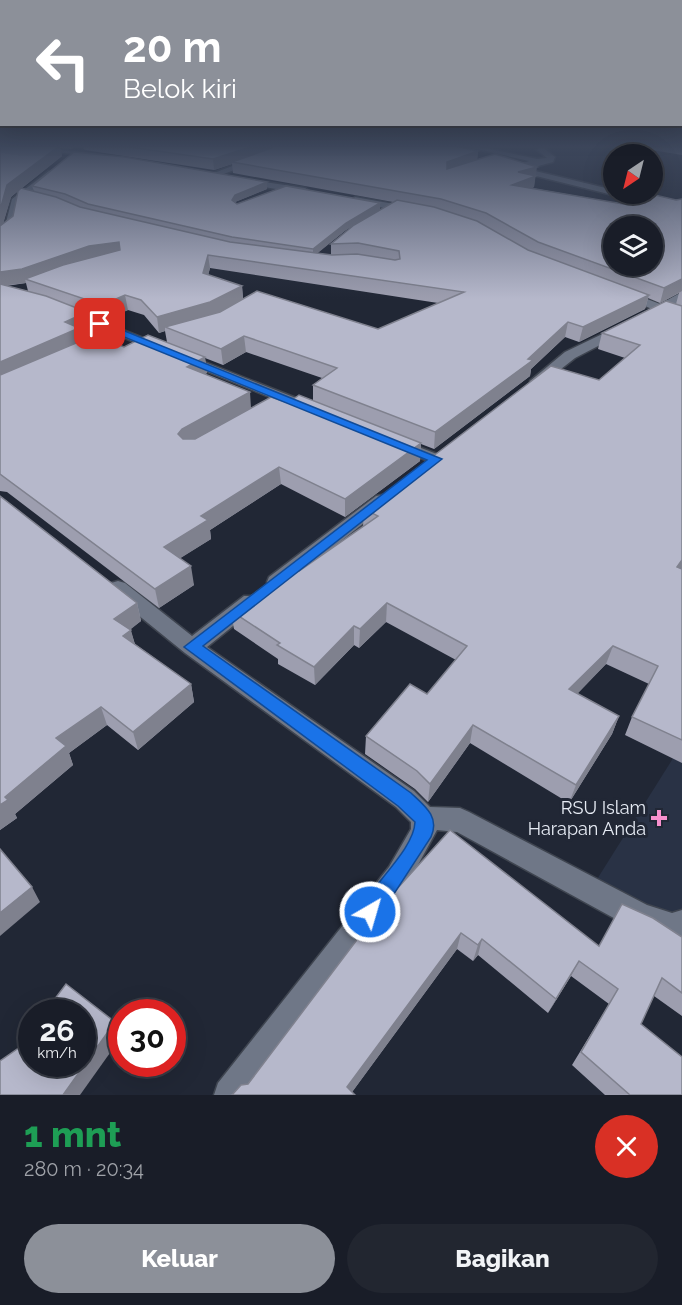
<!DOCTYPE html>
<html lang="id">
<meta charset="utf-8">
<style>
body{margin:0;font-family:Raleway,sans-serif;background:#222630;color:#f1f3f6;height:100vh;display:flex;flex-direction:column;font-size:22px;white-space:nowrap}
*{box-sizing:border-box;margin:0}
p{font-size:20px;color:#9fa2a8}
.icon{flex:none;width:33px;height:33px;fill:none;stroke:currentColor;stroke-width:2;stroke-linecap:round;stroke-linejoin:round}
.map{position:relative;height:1095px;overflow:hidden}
.drawer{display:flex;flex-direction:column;background:#191d28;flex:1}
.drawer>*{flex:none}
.banner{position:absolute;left:0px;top:0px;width:682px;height:126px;box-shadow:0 6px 24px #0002,0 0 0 2px #373b45;background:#8c9099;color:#fff;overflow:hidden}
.needle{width:39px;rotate:215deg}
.controls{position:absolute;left:603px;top:144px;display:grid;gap:12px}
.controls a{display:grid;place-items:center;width:60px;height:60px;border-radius:50%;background:#191d28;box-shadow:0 6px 24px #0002,0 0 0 2px #373b45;font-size:30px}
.speed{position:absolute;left:18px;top:999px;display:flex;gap:12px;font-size:30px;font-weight:700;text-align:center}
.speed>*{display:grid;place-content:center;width:78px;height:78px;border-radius:50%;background:#191d28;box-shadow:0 6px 24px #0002,0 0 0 2px #373b45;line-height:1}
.speed small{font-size:15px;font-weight:400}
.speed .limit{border:9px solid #d22;background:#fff;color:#111}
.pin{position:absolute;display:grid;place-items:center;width:51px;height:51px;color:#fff;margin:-26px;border-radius:12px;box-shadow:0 3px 9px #0006}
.me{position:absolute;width:66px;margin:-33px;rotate:38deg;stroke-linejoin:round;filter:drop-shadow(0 0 4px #0008)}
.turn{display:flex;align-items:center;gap:21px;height:126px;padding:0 24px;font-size:27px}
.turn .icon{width:78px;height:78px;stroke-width:2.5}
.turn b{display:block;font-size:42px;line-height:51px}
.round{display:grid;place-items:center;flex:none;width:63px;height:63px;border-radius:32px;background:#222630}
.summary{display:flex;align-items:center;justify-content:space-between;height:102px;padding:0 24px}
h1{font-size:36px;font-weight:800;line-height:45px;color:#1e9e55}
.button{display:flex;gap:12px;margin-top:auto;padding:12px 24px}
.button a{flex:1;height:69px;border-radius:36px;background:#8c9099;color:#fff;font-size:24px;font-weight:800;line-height:69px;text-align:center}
.button a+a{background:#222630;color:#f1f3f6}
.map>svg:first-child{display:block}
</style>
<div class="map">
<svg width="682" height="1095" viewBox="0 0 682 1095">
<rect width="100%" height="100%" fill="#212735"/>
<polygon fill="#293245" points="682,744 682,951 589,892"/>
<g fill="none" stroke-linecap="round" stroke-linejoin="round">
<g stroke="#3f4550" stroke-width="3">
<g id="minor">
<polygon points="6,146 28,146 102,155 98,157"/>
<path d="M464 146H476L537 159 547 158 537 150 541 146H547L545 149 555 157 553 162 527 169 614 190V194C636 194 660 207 682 202V208L673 210 520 172 521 164 529 161Z"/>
<polygon points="253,158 260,160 216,177 209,175"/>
<polygon points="49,171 56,173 19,202 15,227 0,240 0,232 5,226 12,199"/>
<polygon points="243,179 305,188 309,191 305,194 240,183"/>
<polygon points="355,197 411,207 415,210 411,213 352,202"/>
<polygon points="621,292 629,292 660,304 682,292 682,300 669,308 682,313 682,321 661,313 649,315 647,313 652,309 621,296"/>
<polygon points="67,308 319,407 321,410 319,413 309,413 63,313 61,311"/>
<polygon points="623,324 627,325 627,331 575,358 542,384 537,385 530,381 565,352"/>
<polygon points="398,439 442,456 444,459 436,464 393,447 390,444 393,441"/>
<polygon points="382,495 388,496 390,500 388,504 283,587 269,587 267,582 269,577 376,496"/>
<polygon points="118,581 125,583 192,636 244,596 258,596 261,601 258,606 207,647 414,791 430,807 460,808 469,812 647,905 672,913 682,910 682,938 672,941 632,928 457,832 437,830 407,885 250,1095 214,1095 218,1083 389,867 411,829 411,822 396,807 185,653 111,593 108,588 111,583"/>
</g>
</g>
<use href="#minor" fill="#6f7787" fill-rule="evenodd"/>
</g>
<g fill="#9d9eaf" fill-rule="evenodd">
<path d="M0 146H79L71 149 60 148 62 156 22 188 34 191 32 186 267 189 235 202 237 204 380 203V210L393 202 233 173 232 164 214 170 85 150 81 146H454L478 151 477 160 535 175 534 187 532 188 629 205 682 199V763L625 735 632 717 649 684 606 664 577 693 619 716 612 734 569 803 470 743 428 802 415 789 365 754 366 736 427 694 456 660 386 622 359 648 354 645 315 685 278 664V659L234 629 231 611 299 571 363 527 364 509 599 380 625 358 598 349 602 333 676 304 679 293 660 303 648 298 645 309 579 342 565 337 531 369 530 376 434 449 421 444 420 461 345 517 281 484 210 530 211 539 180 558 194 585 159 608 7 492 0 491ZM18 191 13 216 3 223 11 197ZM354 225 331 244V255L317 253 346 230ZM210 268 438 303 378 329 243 299 242 286 208 275ZM26 283 28 291 6 286ZM128 310 144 315 159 333 165 331 167 342 124 347 82 340 80 332 91 327 88 314 105 320ZM246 352 322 378 313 385V400L251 408 205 374 207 373 205 358 223 365Z"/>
<polygon points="628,146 682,146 682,155"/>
<polygon points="0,496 137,603 141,621 130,629 135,644 191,684 194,702 138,750 107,725 69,753 73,765 15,814 17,818 0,830"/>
<polygon points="387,900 599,946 682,937 682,1016 654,996 641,1024 682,1095 605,1095 572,1065 609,1004 571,976 548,1013 478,955 473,961 457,949 352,1092 248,1084"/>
</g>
<g fill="#7f818e">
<polygon points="59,146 62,156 11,197 3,225 0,229 0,210 7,185"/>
<polygon points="71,146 79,146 71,149"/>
<polygon points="253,146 269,146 270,151 232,162 232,164 214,170 213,159"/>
<polygon points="478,151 477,162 446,173 447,162"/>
<polygon points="537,167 534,187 511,197 512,185 518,172"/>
<polygon points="267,182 267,189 235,202 232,200 235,195"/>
<polygon points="380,203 380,210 346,230 313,257 313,249 346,223"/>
<polygon points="119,242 122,256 25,279 26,283 0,286 0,272 89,246"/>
<polygon points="208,255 210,268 205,288 203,273"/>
<polygon points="682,279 682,291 660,303 664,288"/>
<polygon points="242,286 243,300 212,317 165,327 165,331 159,333 157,317"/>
<polygon points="125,295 128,310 105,320 102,305"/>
<polygon points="649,295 645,309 579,342 583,327"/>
<polygon points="87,312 91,327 80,332 83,344 0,381 0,362 65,322"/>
<polygon points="568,322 565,337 531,369 530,376 434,449 435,432 528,359"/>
<polygon points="244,336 246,352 223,365 221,349"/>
<polygon points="205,357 207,373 189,383 187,367"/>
<polygon points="250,392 251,408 185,446 178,434 182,429"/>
<polygon points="421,443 420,461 345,517 345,499"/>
<polygon points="279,467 281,484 210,530 211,539 168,566 164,547 201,516"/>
<polygon points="682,560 682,568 670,585 677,567"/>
<polygon points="191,566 194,585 159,608 155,589"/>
<polygon points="137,603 141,621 120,638 114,619"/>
<polygon points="387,603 386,622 359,648 360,629"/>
<polygon points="354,626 354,645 315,685 314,667"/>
<polygon points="131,630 136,649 123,636"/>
<polygon points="613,646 606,664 564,708 569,689"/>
<polygon points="191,684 194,702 138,750 133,732"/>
<polygon points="101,707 107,725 69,753 73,765 15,814 17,818 0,830 0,805 5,797 56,738"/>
<polygon points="619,716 612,734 569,803 576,785"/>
<polygon points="473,725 470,743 428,802 430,784"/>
<polygon points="32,887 40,902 0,936 0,913"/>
<polygon points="461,933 457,949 350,1095 347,1087"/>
<polygon points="482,939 478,955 473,961 478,945"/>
<polygon points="579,961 571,976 548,1013 556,999"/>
<polygon points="115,1022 122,1036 80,1095 63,1095"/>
</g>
<g fill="#b6b8cb" stroke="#7f818e" stroke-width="1.5" fill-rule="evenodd">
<polygon points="0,146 59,146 7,185 0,210"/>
<polygon points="123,146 253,146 213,159"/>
<path d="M273 146H454L478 151 447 162V169L495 154 537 167 518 172 536 176 512 185 629 205 655 195 676 200 682 199V279L664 288 538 242 486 213 441 199 232 162 272 148ZM614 226H652V266H614Z"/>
<polygon points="74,152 125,157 267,182 235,195 232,200 237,204 286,186 380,203 346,223 313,249 232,237 88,204 65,194 32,186"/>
<polygon points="21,188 56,197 80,207 230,242 332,255 357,254 395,260 400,259 399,251 358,243 331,244 354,225 397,200 434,207 477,221 528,250 649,295 583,327 568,322 528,359 533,360 435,432 313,385 337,368 244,336 221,349 165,327 220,312 257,291 378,329 464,292 208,255 203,273 242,286 210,302 157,317 141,300 125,295 102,305 25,279 63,265 120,250 119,242 89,246 22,269 0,272 0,226 13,216 18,191"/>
<polygon points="0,284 46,296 87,312 65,322 79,328 0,362"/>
<polygon points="666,301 682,306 682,560 677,567 682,569 682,740 632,717 658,666 613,646 569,689 619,716 576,785 473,725 430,784 417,771 366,736 410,684 427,694 467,646 387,603 360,629 354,626 314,667 277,645 280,643 231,611 291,566 299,571 378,516 364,509 551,366 599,380 640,345 602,333"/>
<polygon points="95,335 124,347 148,335 205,357 187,367 250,392 182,429 178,434 183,439 195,439 271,397 288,403 299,395 421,443 345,499 279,467 201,516 208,520 164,547 191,566 155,589 0,474 0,375"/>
<polygon points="0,496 137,603 114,619 131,630 123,636 191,684 133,732 101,707 56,738 66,746 5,797 8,800 0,805"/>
<polygon points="450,830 599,946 622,904 653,918 682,937 682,993 662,978 641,1024 682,1057 682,1095 630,1095 581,1052 618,989 579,961 556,999 482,939 478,945 461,933 347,1087 355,1095 232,1095 241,1085 248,1084 387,900"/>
<polygon points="0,849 32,887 0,913"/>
<polygon points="66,984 115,1022 63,1095 0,1095 0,1061 20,1047 32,1031 32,1064 82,1064 82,1012 45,1012"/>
</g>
<linearGradient id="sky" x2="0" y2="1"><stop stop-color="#12151d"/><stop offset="0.49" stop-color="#3d475c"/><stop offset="1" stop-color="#3d475c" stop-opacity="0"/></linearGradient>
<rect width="682" height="299" fill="url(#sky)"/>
<path fill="#1a73e8" stroke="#114b97" stroke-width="1.5" d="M100 321 442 459 203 646 411 793C425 806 440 817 431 837L377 920 370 923 362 920 359 912C371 885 414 850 415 822L398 806 184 647 427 460 97 326V322Z"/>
<path fill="#f790ce" stroke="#212735" stroke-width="2" d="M656 809h6v6h6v6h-6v6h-6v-6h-6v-6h6z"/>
<g text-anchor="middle" stroke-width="6" stroke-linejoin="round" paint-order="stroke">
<g font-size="18" fill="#e7ecf5" stroke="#212735" text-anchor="end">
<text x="646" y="814">RSU Islam<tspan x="646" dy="21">Harapan Anda</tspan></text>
</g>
</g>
</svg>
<div class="controls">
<a><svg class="needle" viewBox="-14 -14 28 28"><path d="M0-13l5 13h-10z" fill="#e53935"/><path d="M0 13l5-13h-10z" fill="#9fa2a8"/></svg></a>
<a><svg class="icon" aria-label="layers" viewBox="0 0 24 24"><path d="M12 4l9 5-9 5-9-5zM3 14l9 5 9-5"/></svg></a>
</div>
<div class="speed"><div>26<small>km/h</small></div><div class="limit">30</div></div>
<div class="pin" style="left:100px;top:324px;background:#d93025"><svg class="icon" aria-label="arrive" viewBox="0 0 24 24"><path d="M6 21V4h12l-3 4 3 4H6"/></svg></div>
<svg class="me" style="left:370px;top:912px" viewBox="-20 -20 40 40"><circle r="17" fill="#1a73e8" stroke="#fff" stroke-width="3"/><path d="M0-11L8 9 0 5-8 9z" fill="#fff"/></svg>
<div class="banner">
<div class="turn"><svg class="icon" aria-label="left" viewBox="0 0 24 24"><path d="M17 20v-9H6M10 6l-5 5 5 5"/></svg><div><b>20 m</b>Belok kiri</div></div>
</div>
</div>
<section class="drawer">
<div class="summary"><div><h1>1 mnt</h1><p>280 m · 20:34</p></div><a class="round" style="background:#d93025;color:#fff"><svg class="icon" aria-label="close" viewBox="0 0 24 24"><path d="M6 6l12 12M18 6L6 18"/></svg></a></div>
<div class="button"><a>Keluar</a><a>Bagikan</a></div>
</section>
